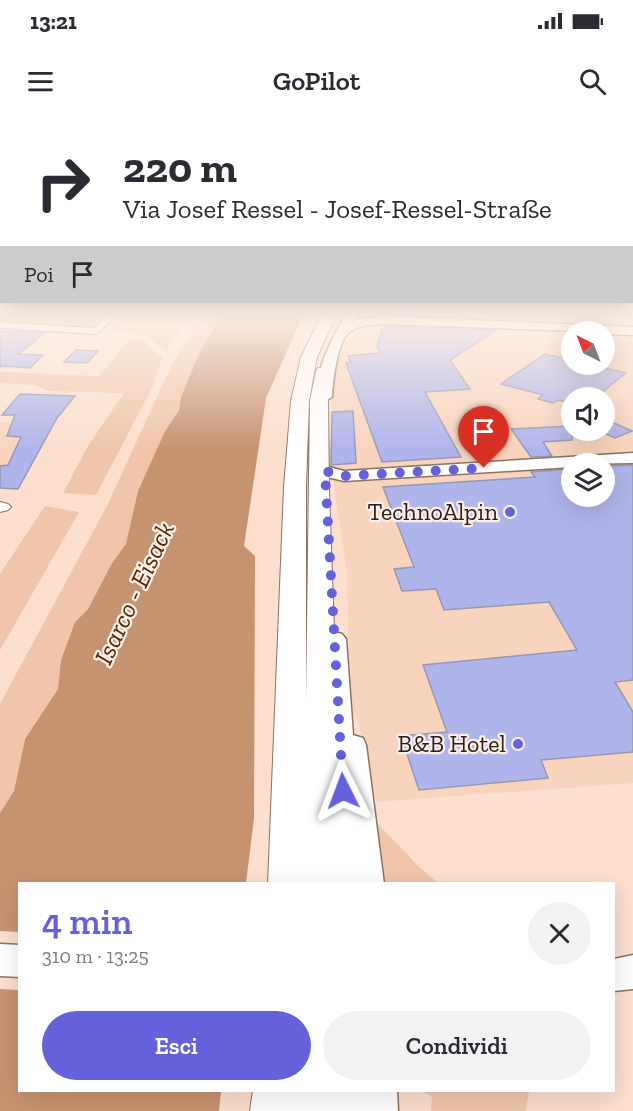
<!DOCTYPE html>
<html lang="it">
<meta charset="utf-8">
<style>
body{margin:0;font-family:"Zilla Slab",serif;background:#f2f2f3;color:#2b2b33;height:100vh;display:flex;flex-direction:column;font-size:22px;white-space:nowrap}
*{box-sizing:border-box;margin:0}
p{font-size:20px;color:#7c7c81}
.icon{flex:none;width:33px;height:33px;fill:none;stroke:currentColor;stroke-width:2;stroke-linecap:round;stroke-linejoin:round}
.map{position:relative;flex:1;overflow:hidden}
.panel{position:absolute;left:18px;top:762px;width:597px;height:210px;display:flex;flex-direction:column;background:#fff;border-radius:0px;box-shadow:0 6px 24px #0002}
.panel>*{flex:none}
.top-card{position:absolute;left:0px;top:0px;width:633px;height:183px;box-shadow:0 6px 24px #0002;background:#fff;color:#2b2b33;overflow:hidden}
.needle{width:39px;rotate:318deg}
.controls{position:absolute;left:561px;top:201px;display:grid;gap:12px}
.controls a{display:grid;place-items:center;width:54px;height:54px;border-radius:50%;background:#fff;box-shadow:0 6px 24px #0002;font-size:30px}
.pin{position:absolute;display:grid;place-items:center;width:51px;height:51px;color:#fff;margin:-62px -26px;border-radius:50% 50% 50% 0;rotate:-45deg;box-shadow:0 0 6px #0007}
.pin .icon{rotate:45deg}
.me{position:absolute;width:66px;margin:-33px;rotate:357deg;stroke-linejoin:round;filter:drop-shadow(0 0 4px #0008)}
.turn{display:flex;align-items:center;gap:21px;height:126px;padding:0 24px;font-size:27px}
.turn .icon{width:78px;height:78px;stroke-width:2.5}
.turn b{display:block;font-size:42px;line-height:51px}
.then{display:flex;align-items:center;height:57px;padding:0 24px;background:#0003;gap:12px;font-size:22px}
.round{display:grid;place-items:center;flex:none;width:63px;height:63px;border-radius:32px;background:#f2f2f3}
.headline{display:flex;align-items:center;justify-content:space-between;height:102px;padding:0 24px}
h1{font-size:36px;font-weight:600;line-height:45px;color:#6561da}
.button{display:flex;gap:12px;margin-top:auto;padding:12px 24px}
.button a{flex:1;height:69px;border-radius:36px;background:#6561da;color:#fff;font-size:24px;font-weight:600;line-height:69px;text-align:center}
.button a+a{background:#f2f2f3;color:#2b2b33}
.status{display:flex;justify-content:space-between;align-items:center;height:42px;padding:0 30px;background:#fff;direction:ltr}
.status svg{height:16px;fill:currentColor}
header{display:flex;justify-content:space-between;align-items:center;height:78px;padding:0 24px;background:#fff;font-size:27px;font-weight:600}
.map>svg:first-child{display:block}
</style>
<div class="status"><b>13:21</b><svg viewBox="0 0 49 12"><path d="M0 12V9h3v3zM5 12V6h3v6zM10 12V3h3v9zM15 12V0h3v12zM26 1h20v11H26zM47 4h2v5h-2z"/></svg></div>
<header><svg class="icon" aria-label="menu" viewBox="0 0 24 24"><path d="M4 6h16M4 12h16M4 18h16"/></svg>GoPilot<svg class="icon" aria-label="search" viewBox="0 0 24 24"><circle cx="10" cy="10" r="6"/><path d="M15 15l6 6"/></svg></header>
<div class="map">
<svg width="633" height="991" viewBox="0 0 633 991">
<rect width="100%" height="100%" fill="#fcdfcd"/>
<g fill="#f8d4be" fill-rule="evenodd">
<path d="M359 191H633V663L376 682 358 601 344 580 349 542 347 453 331 345 332 266 336 246 341 228 363 205 358 194ZM572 212H604V244H572ZM572 278H604V310H572ZM572 344H604V376H572Z"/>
<polygon points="0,302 52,305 18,369 0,368"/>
</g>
<g fill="#f0c5a9">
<polygon points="0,191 109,191 98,201 87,206 0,201"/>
<polygon points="128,191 192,191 166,231 148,217 108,210"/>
<polygon points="205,191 224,191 201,229 181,277 179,289 165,311 138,371 126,424 112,443 88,489 75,502 61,540 58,569 25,619 14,671 0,693 0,584 108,384 167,255 182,226"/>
<polygon points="130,219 142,221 162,237 153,266 96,375 63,373 88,326 124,273 48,271 36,265 0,263 0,252 99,256"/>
<polygon points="45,386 79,392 0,530 0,454"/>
<polygon points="375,701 421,749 438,763 377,763"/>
<polygon points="422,971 529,971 526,991 431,991 432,977"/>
</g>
<polygon fill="#c69371" points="224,191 305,191 266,278 244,426 255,436 254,698 246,763 20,764 20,970 221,971 219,991 0,991 0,693 14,671 25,619 58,569 61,540 75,502 88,489 112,443 126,424 138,371 165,311 179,290 181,277 201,229"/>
<polygon fill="#fcdfcd" points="0,811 19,812 19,870 0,869"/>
<g fill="#afb4eb" stroke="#9598b3" stroke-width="1.5">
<polygon points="383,206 496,210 450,240 470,269 425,272 461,337 382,342 346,243 351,243 348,236 381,233 377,227"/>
<polygon points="0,211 45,213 18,234 43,235 30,248 2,246 0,248"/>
<polygon points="76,230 98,231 87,243 64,242"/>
<polygon points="545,234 572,240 572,244 591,245 626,253 595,278 572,278 572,283 558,280 553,283 538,279 543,275 501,264"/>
<polygon points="20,274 75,276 57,298 18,369 0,368 0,346 8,345 21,317 7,316 15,295 2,295"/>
<polygon points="353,291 356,343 331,345 332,292"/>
<polygon points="614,303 632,311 615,318 597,310 604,310 604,304"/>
<polygon points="572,306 572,320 543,322 552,336 531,337 511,309"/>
<polygon points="633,345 633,560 615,562 633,592 633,632 541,640 548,658 419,670 401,616 447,612 423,545 577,530 549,482 444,490 436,469 402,471 394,449 414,447 383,367 535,357 531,352 572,349 572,376 604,376 604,346"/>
</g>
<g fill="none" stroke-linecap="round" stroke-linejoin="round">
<g stroke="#8a7161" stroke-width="2">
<g id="minor">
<polygon points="112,191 123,191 96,214 0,208 0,202 94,208"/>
<polygon points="0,382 8,384 11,387 8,390 0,392"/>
</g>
</g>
<g stroke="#8a7161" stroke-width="3">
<g id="major">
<path d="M348 191H360L355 200 382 196 633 207V215L604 214V212L382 204C371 205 358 205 349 212 337 223 333 261 332 277L325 281 320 280C309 259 336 210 348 191Z"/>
<polygon points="633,333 633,343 572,344 572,347 344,361 319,355 316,351 319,347 325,346 344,351"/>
<polygon points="334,512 342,514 346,519 353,615 363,618 366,625 384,764 332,764 322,519 326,514"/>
<polygon points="0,824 20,825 20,857 0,856"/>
<polygon points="633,835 633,869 614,871 614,839"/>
<polygon points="330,970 397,970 398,991 328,991"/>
</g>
</g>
<g stroke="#8a7161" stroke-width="2">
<g id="highway">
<polygon points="324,191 338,191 317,237 309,281 306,367 306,581 310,280 316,252 318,248 330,248 332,252 328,280 329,370 343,764 268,764 284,367 291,281 301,237"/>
<polygon points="253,970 342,970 342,991 250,991"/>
</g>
</g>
<use href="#minor" fill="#fff" fill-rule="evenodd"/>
<use href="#major" fill="#fff" fill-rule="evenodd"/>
<use href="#highway" fill="#fff" fill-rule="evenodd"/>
</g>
<linearGradient id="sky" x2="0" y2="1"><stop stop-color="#9aa7b8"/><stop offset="0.58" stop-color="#fef1e8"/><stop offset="1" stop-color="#fef1e8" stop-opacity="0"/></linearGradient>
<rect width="633" height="330" fill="url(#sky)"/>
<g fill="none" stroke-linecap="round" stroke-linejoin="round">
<polyline stroke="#6561da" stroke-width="10" stroke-dasharray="0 18" points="343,671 325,351 344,356 484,348"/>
</g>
<g fill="#6561da" stroke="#fcf0e9" stroke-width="2">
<circle cx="510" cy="392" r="6"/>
<circle cx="518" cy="624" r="6"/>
</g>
<g text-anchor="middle" stroke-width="4.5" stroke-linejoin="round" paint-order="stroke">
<g font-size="24" fill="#2a2019" stroke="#fcf0e9" text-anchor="end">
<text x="498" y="400">TechnoAlpin</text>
<text x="506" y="632">B&amp;B Hotel</text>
</g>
<g font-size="26" font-style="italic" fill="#582800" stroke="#fcf0e9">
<text transform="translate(134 473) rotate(-65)" y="9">Isarco - Eisack</text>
</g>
</g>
</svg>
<div class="controls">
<a><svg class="needle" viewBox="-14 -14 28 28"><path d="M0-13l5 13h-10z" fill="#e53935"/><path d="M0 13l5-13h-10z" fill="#7c7c81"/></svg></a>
<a><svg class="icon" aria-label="sound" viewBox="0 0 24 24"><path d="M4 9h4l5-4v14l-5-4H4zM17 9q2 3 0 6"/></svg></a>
<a><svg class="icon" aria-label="layers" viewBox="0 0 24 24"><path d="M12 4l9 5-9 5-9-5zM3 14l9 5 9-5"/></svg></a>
</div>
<div class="pin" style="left:484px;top:348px;background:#d93025"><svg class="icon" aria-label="arrive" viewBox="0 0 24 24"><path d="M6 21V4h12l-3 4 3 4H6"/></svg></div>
<svg class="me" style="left:343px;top:671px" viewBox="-20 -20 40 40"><path d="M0-17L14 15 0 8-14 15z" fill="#6561da" stroke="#fff" stroke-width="4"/></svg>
<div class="top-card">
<div class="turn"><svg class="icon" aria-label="right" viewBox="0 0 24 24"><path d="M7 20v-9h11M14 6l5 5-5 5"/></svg><div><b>220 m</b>Via Josef Ressel - Josef-Ressel-Straße</div></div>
<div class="then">Poi<svg class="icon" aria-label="arrive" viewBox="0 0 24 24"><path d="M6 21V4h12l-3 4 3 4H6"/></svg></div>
</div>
<section class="panel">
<div class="headline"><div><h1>4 min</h1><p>310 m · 13:25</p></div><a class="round"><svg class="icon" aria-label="close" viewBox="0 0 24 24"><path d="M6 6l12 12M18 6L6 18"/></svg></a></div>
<div class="button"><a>Esci</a><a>Condividi</a></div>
</section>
</div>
